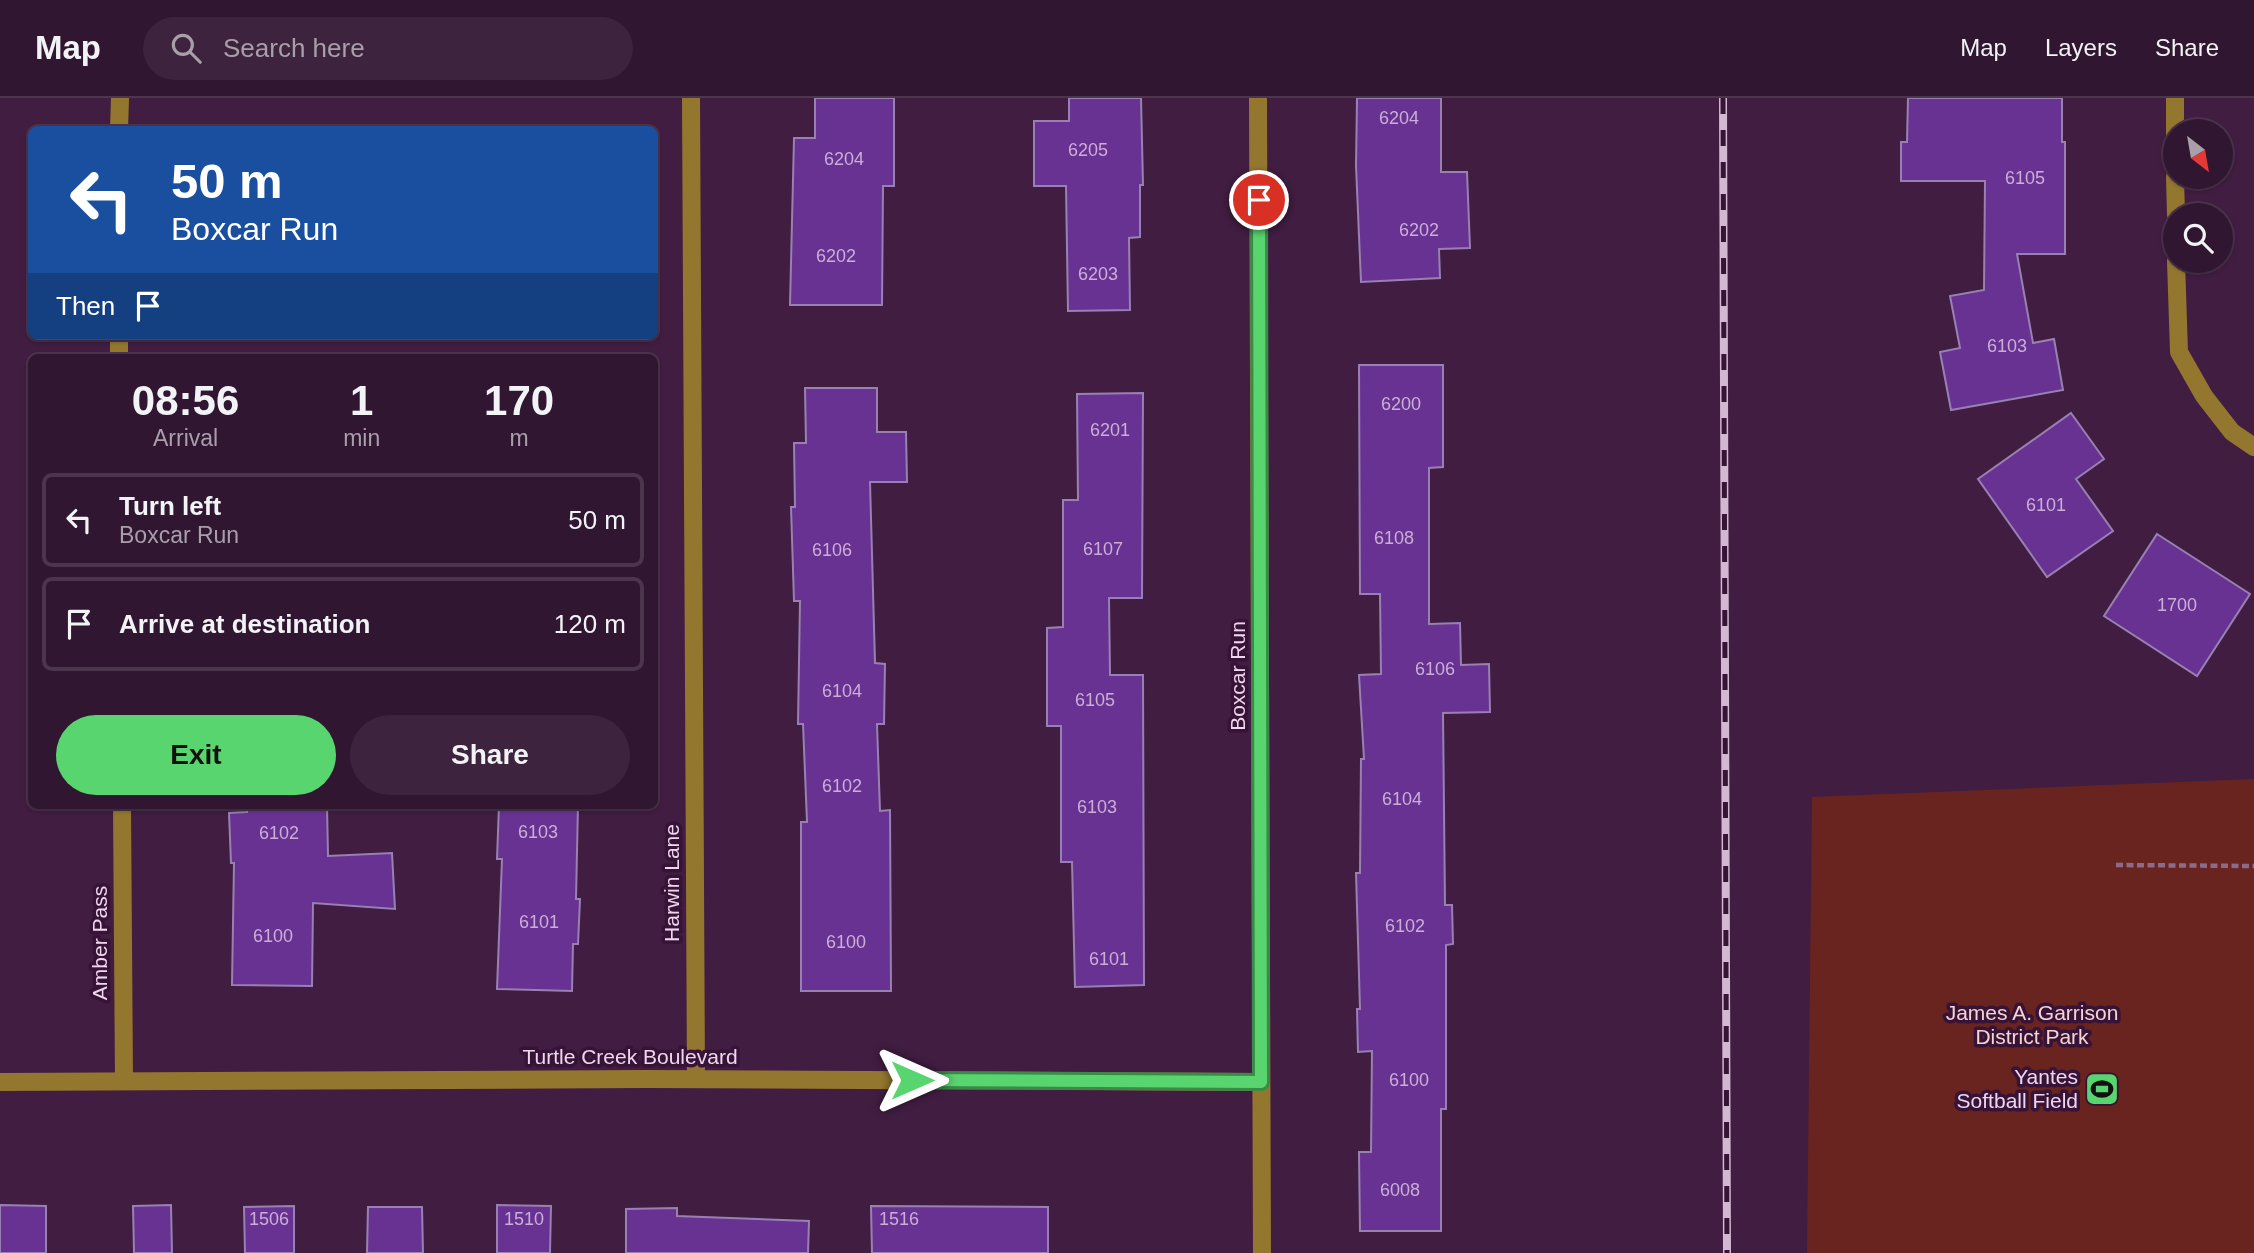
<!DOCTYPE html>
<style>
body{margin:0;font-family:Arial,sans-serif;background:#3d233d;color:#f1f3f6;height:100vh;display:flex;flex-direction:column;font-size:26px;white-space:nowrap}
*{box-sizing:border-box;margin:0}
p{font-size:23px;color:#a89fab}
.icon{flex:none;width:38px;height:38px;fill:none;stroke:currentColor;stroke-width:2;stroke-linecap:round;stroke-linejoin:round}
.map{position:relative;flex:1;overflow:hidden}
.panel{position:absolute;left:28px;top:256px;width:630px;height:455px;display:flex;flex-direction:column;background:#311631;border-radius:10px;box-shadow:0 2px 5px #0004,0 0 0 2px #4c354d}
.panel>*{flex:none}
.top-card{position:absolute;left:28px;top:28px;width:630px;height:214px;border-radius:10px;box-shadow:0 2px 5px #0004,0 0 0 2px #4c354d;background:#1a4fa0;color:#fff;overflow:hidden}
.needle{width:46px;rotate:149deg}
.controls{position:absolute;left:2163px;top:21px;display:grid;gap:14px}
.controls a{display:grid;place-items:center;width:70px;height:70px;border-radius:50%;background:#311631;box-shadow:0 2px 5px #0004,0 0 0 2px #4c354d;font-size:35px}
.pin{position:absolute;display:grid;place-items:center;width:60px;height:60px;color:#fff;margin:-30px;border:4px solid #fff;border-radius:50%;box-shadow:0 2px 7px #0007}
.me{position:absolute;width:77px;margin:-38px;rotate:90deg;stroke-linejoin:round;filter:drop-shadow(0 0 5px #0008)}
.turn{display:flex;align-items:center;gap:24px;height:147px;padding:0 28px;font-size:32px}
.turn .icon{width:91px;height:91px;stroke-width:2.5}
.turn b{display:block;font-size:49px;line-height:60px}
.then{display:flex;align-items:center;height:66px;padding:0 28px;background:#0003;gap:14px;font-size:26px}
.eta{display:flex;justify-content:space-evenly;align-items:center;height:119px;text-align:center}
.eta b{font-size:42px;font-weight:700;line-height:49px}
.button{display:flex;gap:14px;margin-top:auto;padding:14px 28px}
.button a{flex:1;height:80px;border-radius:42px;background:#59d56f;color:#111;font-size:28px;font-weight:700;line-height:80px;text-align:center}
.button a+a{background:#3d233d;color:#f1f3f6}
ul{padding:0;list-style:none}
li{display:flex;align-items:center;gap:21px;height:94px;margin:0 14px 10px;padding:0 14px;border:4px solid #4c354d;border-radius:10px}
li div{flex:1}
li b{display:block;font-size:26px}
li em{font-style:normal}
header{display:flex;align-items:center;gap:42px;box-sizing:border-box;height:98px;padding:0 35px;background:#311631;border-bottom:2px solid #4c354d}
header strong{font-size:33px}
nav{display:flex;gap:38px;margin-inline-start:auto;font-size:24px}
.search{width:490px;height:63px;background:#3d233d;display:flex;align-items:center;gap:18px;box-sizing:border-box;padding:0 24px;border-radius:38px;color:#a89fab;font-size:26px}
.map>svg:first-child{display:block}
</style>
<header>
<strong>Map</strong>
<div class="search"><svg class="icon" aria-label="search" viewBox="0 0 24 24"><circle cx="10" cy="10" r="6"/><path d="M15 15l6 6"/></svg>Search here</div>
<nav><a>Map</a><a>Layers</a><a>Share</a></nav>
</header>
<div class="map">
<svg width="2254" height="1155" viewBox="0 0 2254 1155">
<rect width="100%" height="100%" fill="#411d41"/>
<polygon fill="#69241f" points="2254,681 2254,1155 1807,1155 1812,699"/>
<g fill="#683292" stroke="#9980b2" stroke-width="2">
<polygon points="815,0 894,0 894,88 883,88 882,207 790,207 794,40 815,40"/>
<polygon points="1069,0 1141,0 1143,87 1140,87 1140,139 1129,140 1130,212 1068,213 1066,88 1034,88 1034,23 1069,23"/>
<polygon points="1357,0 1441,0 1441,74 1467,74 1470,150 1439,151 1440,180 1361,184 1356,68"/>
<polygon points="1908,0 2062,0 2062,44 2065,44 2065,156 2017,156 2033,245 2054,241 2063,292 1951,312 1940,254 1960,250 1950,198 1984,192 1985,83 1901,83 1901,44 1907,44"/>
<polygon points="1359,267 1443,267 1443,369 1429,370 1429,526 1460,525 1461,567 1489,566 1490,614 1443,615 1445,807 1452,807 1453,846 1446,847 1446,1011 1441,1011 1441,1133 1360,1133 1359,1054 1371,1054 1372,953 1358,954 1357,911 1360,911 1356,775 1360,775 1361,661 1364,661 1359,577 1381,576 1380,496 1360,496"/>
<polygon points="805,290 877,290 877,334 906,334 907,384 870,384 875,565 885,566 884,626 877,626 880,713 890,712 891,893 801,893 801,724 807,724 803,626 798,626 800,503 794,503 791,409 795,409 794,345 806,345"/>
<polygon points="1143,295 1142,500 1109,500 1110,577 1143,577 1144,887 1075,889 1072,764 1061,764 1061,628 1047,628 1047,530 1063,529 1063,402 1078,402 1077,296"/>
<polygon points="2071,315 2104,361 2076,381 2113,433 2047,479 1978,381"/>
<polygon points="2157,436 2250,496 2197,578 2104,518"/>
<polygon points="247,707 327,707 328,758 392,755 395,811 313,805 312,888 232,887 234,765 231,765 229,715 247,714"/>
<polygon points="499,707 578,707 576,801 580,801 578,846 573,846 572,893 497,891 502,761 497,761"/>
<polygon points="0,1107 46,1108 46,1155 0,1155"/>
<polygon points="171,1107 172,1155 134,1155 133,1108"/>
<polygon points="497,1107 551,1108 550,1155 497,1155"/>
<polygon points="294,1108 294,1155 245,1155 244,1109"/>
<polygon points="871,1108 1048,1109 1048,1155 872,1155"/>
<polygon points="368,1109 422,1109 423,1155 367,1155"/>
<polygon points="677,1110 677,1118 809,1123 808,1155 626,1155 626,1111"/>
</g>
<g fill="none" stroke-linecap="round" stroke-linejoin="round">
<polyline stroke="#8a6b89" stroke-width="4.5" stroke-dasharray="7 3.5" stroke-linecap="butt" points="2116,767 2254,768"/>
<g stroke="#94772f" stroke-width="18">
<polyline points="691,0 696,981"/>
<polyline points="1258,0 1262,1155"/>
<polyline points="2175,0 2175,39"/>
<polyline points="119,32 120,0"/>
<polyline points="2175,79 2176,117"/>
<polyline points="2176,163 2179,254 2204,298 2232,334 2254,349"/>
<polyline points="119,238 119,259"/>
<polyline points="122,707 124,983"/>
<polyline points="0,984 645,981 1261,984"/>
</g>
<g stroke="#d2b8d1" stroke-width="8">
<polyline id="rail" points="1723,0 1727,1155"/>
</g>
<use href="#rail" stroke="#361337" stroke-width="5" stroke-dasharray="16" stroke-linecap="butt"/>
</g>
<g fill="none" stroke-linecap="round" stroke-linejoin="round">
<g stroke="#3a8a48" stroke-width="18">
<polyline id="route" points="912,982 1261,984 1259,102"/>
</g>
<use href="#route" stroke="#59d56f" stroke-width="12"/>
</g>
<defs>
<g id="stadium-square" transform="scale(1.75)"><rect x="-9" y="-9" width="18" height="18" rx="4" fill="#59d56f" stroke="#361337"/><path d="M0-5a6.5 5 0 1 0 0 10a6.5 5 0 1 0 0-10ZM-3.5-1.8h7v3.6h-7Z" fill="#111"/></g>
</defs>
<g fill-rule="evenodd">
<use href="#stadium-square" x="2102" y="991"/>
</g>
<g text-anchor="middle" stroke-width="7" stroke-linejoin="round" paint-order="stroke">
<g font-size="18" fill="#ccadd6">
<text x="1399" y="26">6204</text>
<text x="1088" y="58">6205</text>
<text x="844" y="67">6204</text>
<text x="2025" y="86">6105</text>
<text x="1419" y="138">6202</text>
<text x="836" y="164">6202</text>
<text x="1098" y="182">6203</text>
<text x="2007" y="254">6103</text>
<text x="1401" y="312">6200</text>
<text x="1110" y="338">6201</text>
<text x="2046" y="413">6101</text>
<text x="1394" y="446">6108</text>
<text x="1103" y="457">6107</text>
<text x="832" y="458">6106</text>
<text x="2177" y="513">1700</text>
<text x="1435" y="577">6106</text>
<text x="842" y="599">6104</text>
<text x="1095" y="608">6105</text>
<text x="842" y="694">6102</text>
<text x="1402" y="707">6104</text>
<text x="1097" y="715">6103</text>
<text x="538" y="740">6103</text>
<text x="279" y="741">6102</text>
<text x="539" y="830">6101</text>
<text x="1405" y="834">6102</text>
<text x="273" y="844">6100</text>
<text x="846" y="850">6100</text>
<text x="1109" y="867">6101</text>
<text x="1409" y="988">6100</text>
<text x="1400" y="1098">6008</text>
<text x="269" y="1127">1506</text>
<text x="524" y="1127">1510</text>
<text x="899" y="1127">1516</text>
</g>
<g font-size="21" fill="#eed6ed" stroke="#361337">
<text transform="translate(1238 578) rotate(-90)" y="7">Boxcar Run</text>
<text transform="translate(672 785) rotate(-90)" y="7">Harwin Lane</text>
<text transform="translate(100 845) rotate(-90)" y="7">Amber Pass</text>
<text x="630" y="966">Turtle Creek Boulevard</text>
</g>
<g font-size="21" fill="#f5d4d0" stroke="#361337">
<text x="2032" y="922">James A. Garrison<tspan x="2032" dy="24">District Park</tspan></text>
</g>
<g font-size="21" fill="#eed6ed" stroke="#361337" text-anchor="end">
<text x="2078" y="986">Yantes<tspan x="2078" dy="24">Softball Field</tspan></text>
</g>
</g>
</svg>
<div class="controls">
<a><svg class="needle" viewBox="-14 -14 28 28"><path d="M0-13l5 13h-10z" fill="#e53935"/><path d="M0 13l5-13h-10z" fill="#a89fab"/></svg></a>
<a><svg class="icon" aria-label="search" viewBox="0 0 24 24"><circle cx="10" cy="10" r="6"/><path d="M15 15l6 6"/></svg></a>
</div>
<div class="pin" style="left:1259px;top:102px;background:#d93025"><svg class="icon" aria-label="arrive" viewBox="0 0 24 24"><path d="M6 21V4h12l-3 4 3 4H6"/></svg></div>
<svg class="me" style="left:912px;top:982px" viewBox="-20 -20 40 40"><path d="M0-17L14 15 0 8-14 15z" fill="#59d56f" stroke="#fff" stroke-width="4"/></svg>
<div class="top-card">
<div class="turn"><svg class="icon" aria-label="left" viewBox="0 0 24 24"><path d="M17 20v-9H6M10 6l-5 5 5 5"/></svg><div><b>50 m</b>Boxcar Run</div></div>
<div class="then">Then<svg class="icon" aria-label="arrive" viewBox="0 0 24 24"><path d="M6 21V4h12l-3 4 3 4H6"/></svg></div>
</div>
<section class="panel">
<div class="eta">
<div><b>08:56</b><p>Arrival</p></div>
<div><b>1</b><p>min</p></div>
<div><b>170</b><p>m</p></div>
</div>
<ul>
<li><svg class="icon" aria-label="left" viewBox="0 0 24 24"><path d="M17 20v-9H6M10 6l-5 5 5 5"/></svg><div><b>Turn left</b><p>Boxcar Run</p></div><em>50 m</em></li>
<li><svg class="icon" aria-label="arrive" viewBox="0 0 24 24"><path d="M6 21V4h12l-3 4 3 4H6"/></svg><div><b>Arrive at destination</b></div><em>120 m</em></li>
</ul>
<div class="button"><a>Exit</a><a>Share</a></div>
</section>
</div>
